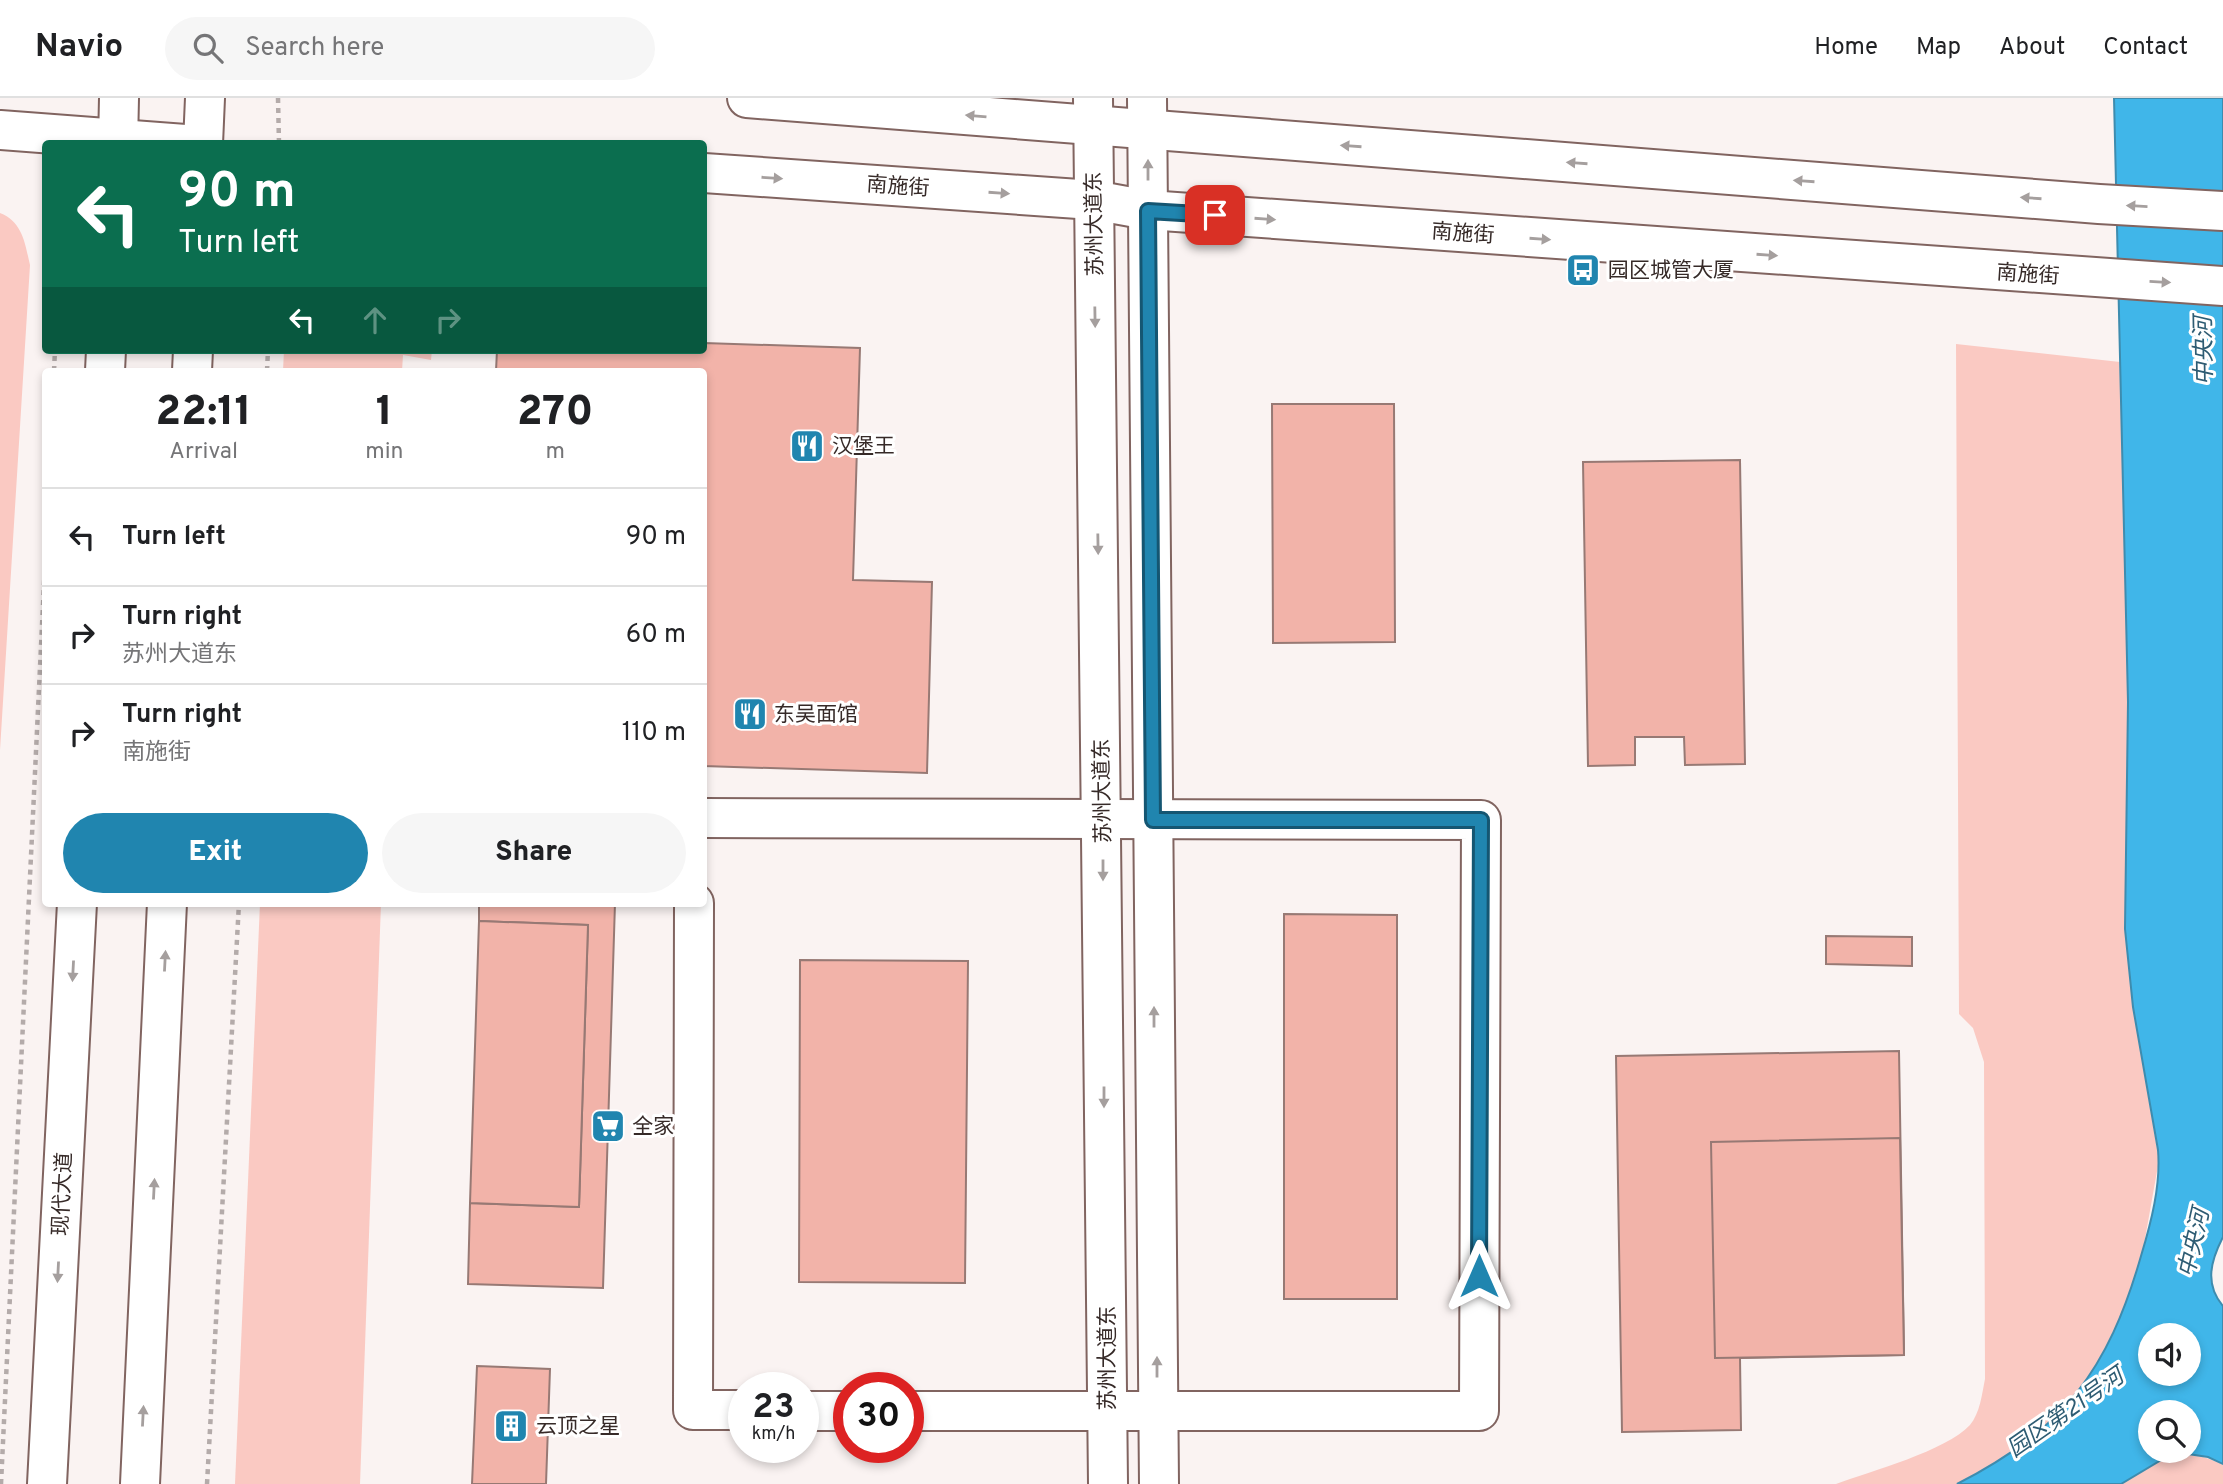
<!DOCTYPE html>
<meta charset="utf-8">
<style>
body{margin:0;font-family:Overpass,"Noto Sans SC",sans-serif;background:#f6f6f6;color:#202124;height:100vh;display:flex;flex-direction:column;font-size:26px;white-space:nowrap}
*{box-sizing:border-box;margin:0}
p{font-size:23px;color:#757577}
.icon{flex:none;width:38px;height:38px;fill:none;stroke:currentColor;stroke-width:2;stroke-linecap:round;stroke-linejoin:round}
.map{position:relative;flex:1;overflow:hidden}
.sheet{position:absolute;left:42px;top:270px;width:665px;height:539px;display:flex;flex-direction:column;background:#fff;border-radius:7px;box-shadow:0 4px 10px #0003}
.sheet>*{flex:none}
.hud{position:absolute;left:42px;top:42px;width:665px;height:214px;border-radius:7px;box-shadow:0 4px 10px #0003;background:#0b6e4f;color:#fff;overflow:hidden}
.tools{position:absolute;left:2138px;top:1225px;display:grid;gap:14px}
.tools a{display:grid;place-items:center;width:63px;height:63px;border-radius:50%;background:#fff;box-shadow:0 4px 10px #0003;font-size:35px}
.speed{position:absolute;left:728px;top:1274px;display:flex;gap:14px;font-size:35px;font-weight:700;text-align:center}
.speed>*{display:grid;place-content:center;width:91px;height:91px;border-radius:50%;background:#fff;box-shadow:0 4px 10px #0003;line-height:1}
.speed small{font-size:18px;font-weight:400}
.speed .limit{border:10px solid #d22;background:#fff;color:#111}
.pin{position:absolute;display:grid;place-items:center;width:60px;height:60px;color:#fff;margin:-30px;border-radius:14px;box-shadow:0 4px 10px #0006}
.me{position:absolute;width:77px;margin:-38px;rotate:0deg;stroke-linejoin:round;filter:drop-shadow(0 0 5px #0008)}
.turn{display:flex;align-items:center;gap:24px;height:147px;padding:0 21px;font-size:32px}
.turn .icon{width:91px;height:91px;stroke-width:2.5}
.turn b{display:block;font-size:49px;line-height:60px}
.lanes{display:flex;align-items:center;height:66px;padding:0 21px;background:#0003;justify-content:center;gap:35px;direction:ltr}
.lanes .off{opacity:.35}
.eta{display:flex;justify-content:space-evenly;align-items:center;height:119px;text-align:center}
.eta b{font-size:42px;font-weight:800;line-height:49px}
.cta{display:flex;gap:14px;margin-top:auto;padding:14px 21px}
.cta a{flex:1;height:80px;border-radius:42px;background:#2085af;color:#fff;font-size:28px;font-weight:800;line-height:80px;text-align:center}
.cta a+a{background:#f6f6f6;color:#202124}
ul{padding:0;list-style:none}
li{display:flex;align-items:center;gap:21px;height:98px;padding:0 21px;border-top:2px solid #e0e0e0}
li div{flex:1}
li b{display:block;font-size:26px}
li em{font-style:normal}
header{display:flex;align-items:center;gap:42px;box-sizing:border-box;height:98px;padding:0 35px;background:#fff;border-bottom:2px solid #e0e0e0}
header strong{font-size:33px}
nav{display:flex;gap:38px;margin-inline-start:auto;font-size:24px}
.search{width:490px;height:63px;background:#f6f6f6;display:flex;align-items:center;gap:18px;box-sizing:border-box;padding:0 24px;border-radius:38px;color:#757577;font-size:26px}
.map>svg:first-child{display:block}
</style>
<header>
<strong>Navio</strong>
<div class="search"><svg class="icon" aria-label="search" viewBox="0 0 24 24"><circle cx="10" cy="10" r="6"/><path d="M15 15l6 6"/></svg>Search here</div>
<nav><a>Home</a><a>Map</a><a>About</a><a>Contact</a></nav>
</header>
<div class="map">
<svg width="2223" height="1386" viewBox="0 0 2223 1386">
<rect width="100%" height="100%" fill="#faf3f2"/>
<g fill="#fac9c2">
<path d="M0 115C23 124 25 146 30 167L0 652Z"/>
<path d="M1956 246 2120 264 2129 650 2125 831 2133 909 2159 1062 2143 1152 2122 1219 2106 1252 2087 1284 2038 1336 2010 1356 1957 1386H1836C1871 1373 1946 1353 1970 1327 1980 1315 1982 1296 1985 1281L1984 964 1973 930 1959 916Z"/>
<polygon points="284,252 432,252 431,262 403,257 402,273 283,273"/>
<polygon points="260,805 381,805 360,1386 235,1386"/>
<polygon points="2176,1357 2198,1357 2223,1366 2223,1386 2121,1386 2163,1361"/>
</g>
<path fill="#40b6e9" stroke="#3d8caf" stroke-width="2" fill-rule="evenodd" d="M2114 0H2223V1139C2211 1162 2204 1186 2223 1208V1366L2208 1359 2188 1356 2163 1361 2121 1386H1957C2064 1331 2108 1273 2141 1158 2151 1125 2161 1087 2158 1052L2133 909 2125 831 2128 604ZM2151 1237H2189V1276H2151ZM2151 1314H2189V1353H2151Z"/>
<g fill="#f2b3a9" stroke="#977974" stroke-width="2">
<polygon points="704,245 860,250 853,482 932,484 927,675 704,668 704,273 496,273 497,252 704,252"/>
<polygon points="1272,306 1394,306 1395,544 1273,545"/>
<polygon points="1740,362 1745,666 1685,667 1684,639 1635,639 1635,667 1588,668 1583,364"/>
<polygon points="479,805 615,805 603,1190 468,1186 470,1105 579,1109 588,827 479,823"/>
<polygon points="1284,816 1397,817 1397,1201 1284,1201"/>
<polygon points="479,823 588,827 579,1109 470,1105"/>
<polygon points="1826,838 1912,839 1912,868 1826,866"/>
<polygon points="800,862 968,863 965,1185 799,1184"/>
<polygon points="1899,953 1904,1257 1740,1260 1741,1332 1622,1334 1616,958"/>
<polygon points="1900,1040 1904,1257 1715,1260 1711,1044"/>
<polygon points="477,1268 550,1271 546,1386 472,1386"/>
</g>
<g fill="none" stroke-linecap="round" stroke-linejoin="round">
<g stroke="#816460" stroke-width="42">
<g id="street">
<polyline points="704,720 1481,722 1479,1313 908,1313"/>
<polyline points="694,805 693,1312 744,1312"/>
<polyline points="803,1313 849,1313"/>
</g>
</g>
<g stroke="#816460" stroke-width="42">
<g id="secondary">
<polyline points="1093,0 1108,1386"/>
<polyline points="1147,0 1159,1386"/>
</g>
</g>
<g stroke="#816460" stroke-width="42">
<g id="primary">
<polyline points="747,0 2099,106 2223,113"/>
<polyline points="0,32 185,46"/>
<polyline points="118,46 119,0"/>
<polyline points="203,46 205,0"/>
<polyline points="704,75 1093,102 1148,112 2223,188"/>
<polyline points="105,273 106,252"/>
<polyline points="192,273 193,252"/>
<polyline points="47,1386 77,805"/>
<polyline points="140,1386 167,805"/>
</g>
</g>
<g stroke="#b4abaa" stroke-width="4.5" stroke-dasharray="5 5" stroke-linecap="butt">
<polyline points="278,0 279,46"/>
<polyline points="54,273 55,252"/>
<polyline points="267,273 268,252"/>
<polyline points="1,1386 46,444"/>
<polyline points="207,1386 239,805"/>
</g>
<use href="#street" stroke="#fff" stroke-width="38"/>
<use href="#secondary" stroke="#fff" stroke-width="38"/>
<use href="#primary" stroke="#fff" stroke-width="38"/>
</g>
<defs><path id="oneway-solid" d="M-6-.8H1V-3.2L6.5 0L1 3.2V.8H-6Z" transform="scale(1.75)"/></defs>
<g fill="#a59f9e">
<use href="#oneway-solid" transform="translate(976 18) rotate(-175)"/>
<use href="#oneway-solid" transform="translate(1351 48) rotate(-176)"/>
<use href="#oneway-solid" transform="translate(1577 65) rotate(-176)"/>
<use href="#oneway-solid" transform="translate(1148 72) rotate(-90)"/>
<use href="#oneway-solid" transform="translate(772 80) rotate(4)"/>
<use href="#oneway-solid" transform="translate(1804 83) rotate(-176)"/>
<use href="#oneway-solid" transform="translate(999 95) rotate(4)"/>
<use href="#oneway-solid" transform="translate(2031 100) rotate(-176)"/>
<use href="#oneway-solid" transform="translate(2137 108) rotate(-177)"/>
<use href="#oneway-solid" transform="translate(1265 121) rotate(4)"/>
<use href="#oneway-solid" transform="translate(1540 141) rotate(4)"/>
<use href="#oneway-solid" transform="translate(1767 157) rotate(4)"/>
<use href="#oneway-solid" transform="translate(2160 184) rotate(3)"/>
<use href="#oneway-solid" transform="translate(1095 219) rotate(89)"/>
<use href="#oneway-solid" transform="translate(1098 446) rotate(89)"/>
<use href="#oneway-solid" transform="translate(1103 772) rotate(90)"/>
<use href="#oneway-solid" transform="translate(165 863) rotate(-87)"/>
<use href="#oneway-solid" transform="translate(73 873) rotate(93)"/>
<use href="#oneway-solid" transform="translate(1154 919) rotate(-90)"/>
<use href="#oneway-solid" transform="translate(1104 999) rotate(90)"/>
<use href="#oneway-solid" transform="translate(154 1091) rotate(-87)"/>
<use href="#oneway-solid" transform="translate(58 1174) rotate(93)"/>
<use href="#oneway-solid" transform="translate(1157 1269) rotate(-90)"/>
<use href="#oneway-solid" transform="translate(143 1318) rotate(-87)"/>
</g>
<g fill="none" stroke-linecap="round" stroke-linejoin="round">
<g stroke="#155672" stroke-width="18">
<polyline id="route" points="1215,117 1148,113 1153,722 1481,722 1479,1178"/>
</g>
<use href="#route" stroke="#2085af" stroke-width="12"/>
</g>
<defs>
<g id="bus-square" transform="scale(1.75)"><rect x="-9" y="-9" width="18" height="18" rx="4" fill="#2085af" stroke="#fff"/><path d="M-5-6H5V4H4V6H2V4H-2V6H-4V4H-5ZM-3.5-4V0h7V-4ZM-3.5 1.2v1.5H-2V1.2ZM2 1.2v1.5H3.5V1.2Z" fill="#fff"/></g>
<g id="restaurant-square" transform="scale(1.75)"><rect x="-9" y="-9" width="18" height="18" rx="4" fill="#2085af" stroke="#fff"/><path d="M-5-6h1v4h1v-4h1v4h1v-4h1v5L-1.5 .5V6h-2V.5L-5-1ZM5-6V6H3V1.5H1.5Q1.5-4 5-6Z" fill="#fff"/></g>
<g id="supermarket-square" transform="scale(1.75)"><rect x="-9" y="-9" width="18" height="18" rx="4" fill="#2085af" stroke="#fff"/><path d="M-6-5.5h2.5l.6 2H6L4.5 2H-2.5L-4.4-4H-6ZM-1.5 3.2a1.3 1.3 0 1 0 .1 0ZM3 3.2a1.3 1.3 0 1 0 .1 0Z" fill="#fff"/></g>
<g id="building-square" transform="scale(1.75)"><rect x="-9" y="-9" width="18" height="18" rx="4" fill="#2085af" stroke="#fff"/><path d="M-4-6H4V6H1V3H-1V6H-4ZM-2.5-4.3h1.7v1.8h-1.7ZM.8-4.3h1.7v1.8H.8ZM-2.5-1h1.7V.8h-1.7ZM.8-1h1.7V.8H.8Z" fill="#fff"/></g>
</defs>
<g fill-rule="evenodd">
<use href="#bus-square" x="1583" y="172"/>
<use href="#restaurant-square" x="807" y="348"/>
<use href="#restaurant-square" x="750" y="616"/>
<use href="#supermarket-square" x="608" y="1028"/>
<use href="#building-square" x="511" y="1328"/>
</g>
<g text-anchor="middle" stroke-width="6" stroke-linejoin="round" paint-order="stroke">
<g font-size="21" fill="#362a28" stroke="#fff">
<text transform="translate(898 88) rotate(4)" y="7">南施街</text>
<text transform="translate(1094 126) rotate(-91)" y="7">苏州大道东</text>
<text transform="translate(1463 135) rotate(4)" y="7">南施街</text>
<text transform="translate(2028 176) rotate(4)" y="7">南施街</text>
<text transform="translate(1102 693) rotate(-91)" y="7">苏州大道东</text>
<text transform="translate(62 1096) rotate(-87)" y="7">现代大道</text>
<text transform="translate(1107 1260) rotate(-90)" y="7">苏州大道东</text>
</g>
<g font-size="21" fill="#362a28" stroke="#fff" text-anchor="start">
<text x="1608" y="179">园区城管大厦</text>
<text x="832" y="355">汉堡王</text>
<text x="774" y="623">东吴面馆</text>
<text x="632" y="1035">全家</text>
<text x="536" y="1335">云顶之星</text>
</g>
<g font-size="23" font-style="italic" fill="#2e5c73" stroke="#fff">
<text transform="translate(2203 253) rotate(-91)" y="8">中央河</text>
<text transform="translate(2193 1145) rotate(-77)" y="8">中央河</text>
<text transform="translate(2065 1314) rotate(-35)" y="8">园区第21号河</text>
</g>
</g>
</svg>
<div class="tools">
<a><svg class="icon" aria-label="sound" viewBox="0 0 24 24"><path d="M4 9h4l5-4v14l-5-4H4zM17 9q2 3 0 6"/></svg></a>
<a><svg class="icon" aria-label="search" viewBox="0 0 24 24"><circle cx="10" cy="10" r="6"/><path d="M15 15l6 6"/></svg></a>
</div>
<div class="speed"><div>23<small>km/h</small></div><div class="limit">30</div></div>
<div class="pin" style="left:1215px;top:117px;background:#d93025"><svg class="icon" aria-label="arrive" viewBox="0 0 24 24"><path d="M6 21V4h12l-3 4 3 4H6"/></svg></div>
<svg class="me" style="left:1479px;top:1178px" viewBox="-20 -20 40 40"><path d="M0-17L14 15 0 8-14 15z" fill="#2085af" stroke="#fff" stroke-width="4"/></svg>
<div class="hud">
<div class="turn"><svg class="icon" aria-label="left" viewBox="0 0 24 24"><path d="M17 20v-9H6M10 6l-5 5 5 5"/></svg><div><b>90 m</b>Turn left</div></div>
<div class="lanes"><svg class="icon" aria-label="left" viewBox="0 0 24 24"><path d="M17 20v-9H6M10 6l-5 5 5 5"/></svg><svg class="icon off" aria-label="ahead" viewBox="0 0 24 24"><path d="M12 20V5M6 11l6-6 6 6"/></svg><svg class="icon off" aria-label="right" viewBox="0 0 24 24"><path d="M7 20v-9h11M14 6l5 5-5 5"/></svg></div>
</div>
<section class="sheet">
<div class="eta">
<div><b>22:11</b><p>Arrival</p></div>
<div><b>1</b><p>min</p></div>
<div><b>270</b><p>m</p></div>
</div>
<ul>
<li><svg class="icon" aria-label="left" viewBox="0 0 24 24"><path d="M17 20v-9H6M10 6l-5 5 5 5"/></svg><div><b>Turn left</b></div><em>90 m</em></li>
<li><svg class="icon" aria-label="right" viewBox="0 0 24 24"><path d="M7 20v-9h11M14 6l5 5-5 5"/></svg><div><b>Turn right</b><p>苏州大道东</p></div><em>60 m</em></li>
<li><svg class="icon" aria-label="right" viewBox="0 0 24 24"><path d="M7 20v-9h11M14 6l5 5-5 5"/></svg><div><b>Turn right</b><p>南施街</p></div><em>110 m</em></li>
</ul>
<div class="cta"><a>Exit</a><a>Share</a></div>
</section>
</div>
